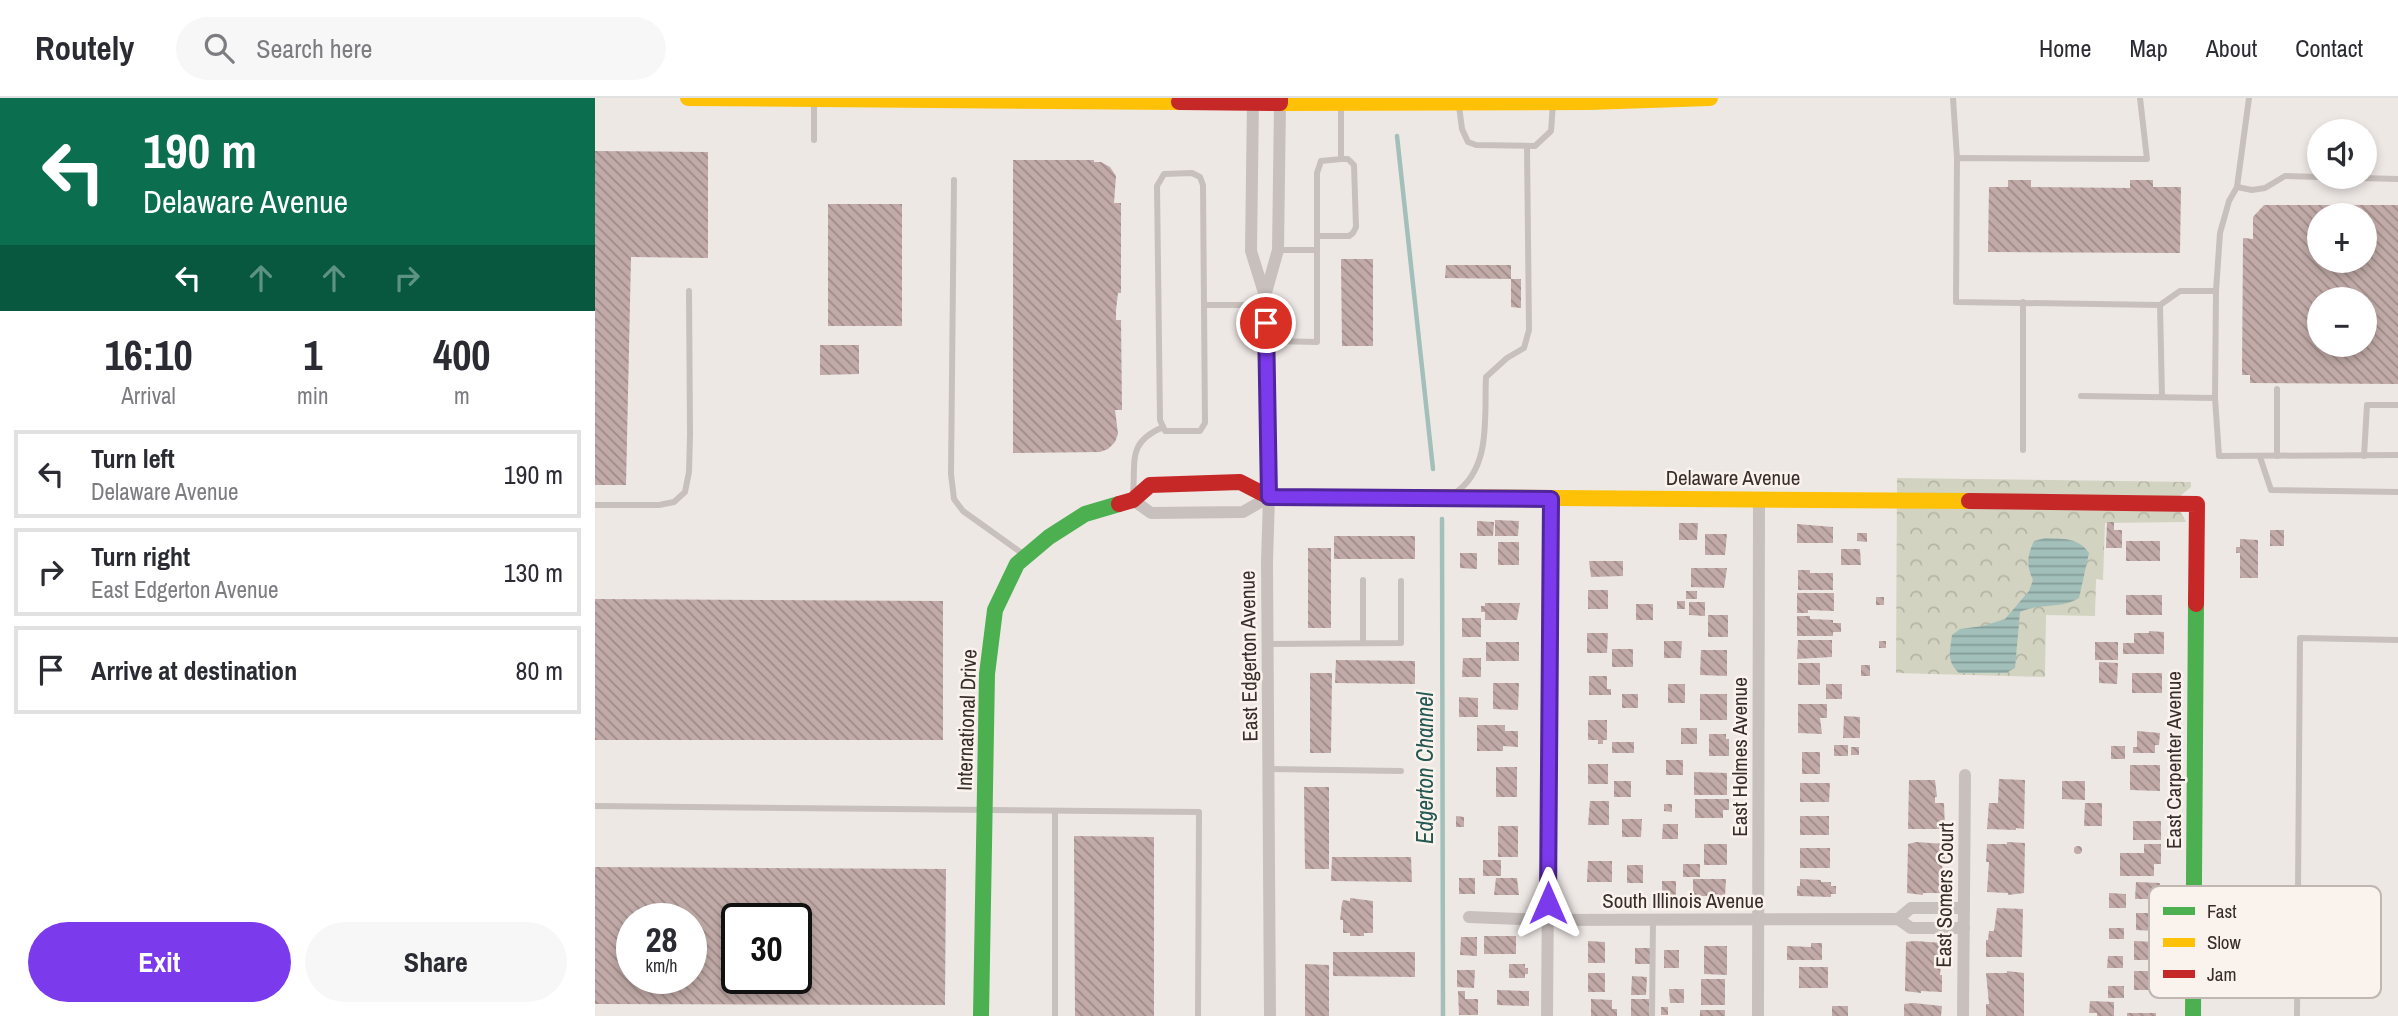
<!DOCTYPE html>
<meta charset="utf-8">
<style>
body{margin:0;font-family:"Archivo Narrow",sans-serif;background:#f7f7f7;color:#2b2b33;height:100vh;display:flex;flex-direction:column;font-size:26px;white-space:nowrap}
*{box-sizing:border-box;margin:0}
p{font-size:23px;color:#7c7c81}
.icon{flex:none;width:38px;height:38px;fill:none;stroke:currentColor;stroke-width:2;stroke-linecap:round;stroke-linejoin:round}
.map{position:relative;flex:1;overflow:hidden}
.drawer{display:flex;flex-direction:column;background:#fff;width:595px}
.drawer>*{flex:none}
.banner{background:#0b6e4f;color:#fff;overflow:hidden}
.tools{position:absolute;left:1712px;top:21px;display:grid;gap:14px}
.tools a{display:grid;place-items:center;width:70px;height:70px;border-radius:50%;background:#fff;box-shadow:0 4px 10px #0003;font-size:35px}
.speed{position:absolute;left:21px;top:805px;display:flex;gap:14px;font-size:35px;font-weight:700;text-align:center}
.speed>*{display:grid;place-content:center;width:91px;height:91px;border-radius:50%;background:#fff;box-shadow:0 4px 10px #0003;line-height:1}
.speed small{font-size:18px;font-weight:400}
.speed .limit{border:4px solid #111;border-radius:10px;background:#fff;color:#111}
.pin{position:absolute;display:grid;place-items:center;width:60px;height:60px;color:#fff;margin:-30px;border:4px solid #fff;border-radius:50%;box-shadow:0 2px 7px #0007}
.me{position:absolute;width:77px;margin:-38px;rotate:0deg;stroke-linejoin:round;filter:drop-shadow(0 0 5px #0008)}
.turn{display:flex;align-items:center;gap:24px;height:147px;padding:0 28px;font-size:32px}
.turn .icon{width:91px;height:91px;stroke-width:2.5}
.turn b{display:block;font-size:49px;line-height:60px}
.lanes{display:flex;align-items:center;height:66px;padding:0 28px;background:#0003;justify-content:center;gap:35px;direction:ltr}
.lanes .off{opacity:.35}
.eta{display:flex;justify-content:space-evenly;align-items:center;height:119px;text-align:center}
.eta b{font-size:42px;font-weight:700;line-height:49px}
.cta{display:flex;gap:14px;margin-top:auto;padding:14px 28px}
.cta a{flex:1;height:80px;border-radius:42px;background:#7c3aed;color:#fff;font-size:28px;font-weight:700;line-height:80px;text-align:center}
.cta a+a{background:#f7f7f7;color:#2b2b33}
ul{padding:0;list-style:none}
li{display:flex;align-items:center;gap:21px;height:88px;margin:0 14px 10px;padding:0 14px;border:4px solid #e1e1e2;border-radius:0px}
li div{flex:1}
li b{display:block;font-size:26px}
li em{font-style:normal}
header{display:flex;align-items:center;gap:42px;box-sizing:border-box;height:98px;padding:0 35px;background:#fff;border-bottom:2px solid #e1e1e2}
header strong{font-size:33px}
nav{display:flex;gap:38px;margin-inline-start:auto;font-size:24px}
.search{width:490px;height:63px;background:#f7f7f7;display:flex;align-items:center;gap:18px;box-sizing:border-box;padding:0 24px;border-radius:38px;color:#7c7c81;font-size:26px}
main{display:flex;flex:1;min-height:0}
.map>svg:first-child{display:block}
</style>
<header>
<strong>Routely</strong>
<div class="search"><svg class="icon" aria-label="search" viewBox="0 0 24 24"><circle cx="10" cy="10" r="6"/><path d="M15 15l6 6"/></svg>Search here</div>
<nav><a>Home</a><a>Map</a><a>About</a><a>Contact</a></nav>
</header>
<main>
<section class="drawer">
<div class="banner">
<div class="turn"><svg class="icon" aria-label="left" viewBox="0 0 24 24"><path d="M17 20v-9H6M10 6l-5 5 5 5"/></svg><div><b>190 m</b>Delaware Avenue</div></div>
<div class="lanes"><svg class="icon" aria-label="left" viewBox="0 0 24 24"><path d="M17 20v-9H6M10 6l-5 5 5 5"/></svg><svg class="icon off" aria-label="ahead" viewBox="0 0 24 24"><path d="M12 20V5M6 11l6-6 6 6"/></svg><svg class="icon off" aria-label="ahead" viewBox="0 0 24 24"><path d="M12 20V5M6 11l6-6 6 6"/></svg><svg class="icon off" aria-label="right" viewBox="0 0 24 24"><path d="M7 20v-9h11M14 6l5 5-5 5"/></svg></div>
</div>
<div class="eta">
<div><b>16:10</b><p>Arrival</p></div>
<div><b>1</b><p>min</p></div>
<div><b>400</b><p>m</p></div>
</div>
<ul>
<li><svg class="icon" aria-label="left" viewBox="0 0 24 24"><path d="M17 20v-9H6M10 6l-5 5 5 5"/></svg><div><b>Turn left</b><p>Delaware Avenue</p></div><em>190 m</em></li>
<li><svg class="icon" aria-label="right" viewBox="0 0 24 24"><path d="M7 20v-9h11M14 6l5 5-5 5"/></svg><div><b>Turn right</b><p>East Edgerton Avenue</p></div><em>130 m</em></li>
<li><svg class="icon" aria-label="arrive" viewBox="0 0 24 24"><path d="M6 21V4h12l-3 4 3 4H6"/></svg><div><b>Arrive at destination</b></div><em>80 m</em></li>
</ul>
<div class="cta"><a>Exit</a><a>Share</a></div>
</section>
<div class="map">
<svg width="1803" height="918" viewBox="0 0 1803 918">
<defs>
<pattern id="forest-crowns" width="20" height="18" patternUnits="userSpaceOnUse" patternTransform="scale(1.75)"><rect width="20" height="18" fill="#d2d3c0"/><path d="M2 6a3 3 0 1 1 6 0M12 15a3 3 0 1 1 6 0" fill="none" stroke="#b5b5a5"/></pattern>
<pattern id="water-rules" width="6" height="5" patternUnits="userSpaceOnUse" patternTransform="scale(1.75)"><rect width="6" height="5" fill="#a2bfba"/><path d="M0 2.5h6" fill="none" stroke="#859c97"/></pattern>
<pattern id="building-back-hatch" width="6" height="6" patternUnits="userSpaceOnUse" patternTransform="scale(1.75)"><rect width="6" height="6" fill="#c1aaa7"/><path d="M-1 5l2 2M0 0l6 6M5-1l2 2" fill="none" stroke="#9e8b88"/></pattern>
</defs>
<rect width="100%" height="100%" fill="#eee8e5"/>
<polygon fill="url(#forest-crowns)" points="1302,380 1596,384 1596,389 1584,399 1585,413 1591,424 1510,425 1508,482 1501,481 1500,518 1451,517 1450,579 1301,575"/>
<path fill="url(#water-rules)" d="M1450 440C1468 441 1483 439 1494 455L1484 500C1467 511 1444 505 1425 514L1420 570 1411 575H1364C1351 562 1355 554 1357 537L1365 531 1388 528 1410 521 1434 493 1438 482C1431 467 1432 458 1439 443Z"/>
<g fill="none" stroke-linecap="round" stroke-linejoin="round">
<g stroke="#a2bfba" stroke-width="4.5">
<polyline points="802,38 838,371"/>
<polyline points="847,421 848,918"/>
</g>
</g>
<g fill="url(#building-back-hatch)" fill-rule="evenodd">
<polygon points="0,53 113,54 113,160 36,159 31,387 0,387"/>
<polygon points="418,62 499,62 499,64 506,64 515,69 521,78 519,105 526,105 526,195 523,195 521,212 521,222 526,222 527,312 520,312 523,336 520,344 513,351 505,354 418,355"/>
<polygon points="1413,82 1436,82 1436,89 1535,90 1535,82 1558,82 1558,89 1586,89 1585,155 1393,154 1394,89 1413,89"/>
<rect x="233" y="106" width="74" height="122"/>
<path d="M1669 107H1803V286L1655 285V277H1647L1648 140 1658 141V119ZM1724 117H1769V163H1724ZM1724 201H1769V247H1724Z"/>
<polygon points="746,161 778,161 778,248 747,248"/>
<polygon points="851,167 916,167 916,181 850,180"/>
<polygon points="916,181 926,181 926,210 916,209"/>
<polygon points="225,247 264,247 264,276 225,277"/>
<polygon points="900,422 924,423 923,438 900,438"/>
<polygon points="882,423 899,424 898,438 882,438"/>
<polygon points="1512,424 1519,424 1519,432 1527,432 1527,450 1511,450"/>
<polygon points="1084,425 1103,425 1102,442 1084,442"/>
<polygon points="1202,426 1238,429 1238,445 1202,445"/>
<rect x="1675" y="432" width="14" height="16"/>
<polygon points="1262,435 1272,435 1272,444 1262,443"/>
<polygon points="1110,436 1132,436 1130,457 1110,457"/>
<rect x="739" y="438" width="81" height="23"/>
<polygon points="1645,441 1663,442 1663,480 1645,480 1645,455 1641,455 1641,449 1645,449"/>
<rect x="1531" y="443" width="34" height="20"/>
<rect x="903" y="444" width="21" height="23"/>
<rect x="713" y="450" width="23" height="80"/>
<polygon points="1246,451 1265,451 1266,467 1246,467"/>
<polygon points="865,455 882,455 882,471 865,470"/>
<polygon points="994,463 1028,463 1028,478 996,479"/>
<polygon points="1096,470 1132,470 1129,490 1096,489"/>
<polygon points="1203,472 1215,472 1215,475 1238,475 1238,492 1203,492"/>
<rect x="993" y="492" width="20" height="19"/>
<rect x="1091" y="493" width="11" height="8"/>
<polygon points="1202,495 1239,495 1239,513 1213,512 1213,515 1202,515"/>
<rect x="1531" y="497" width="36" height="20"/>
<rect x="1281" y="499" width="8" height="8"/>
<polygon points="0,501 348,503 348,642 0,642"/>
<rect x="1082" y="503" width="8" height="8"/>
<polygon points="1094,504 1110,504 1110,518 1094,517"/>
<polygon points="890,505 925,505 922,522 890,522 890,514 886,514 886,508 890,508"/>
<rect x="1041" y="506" width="17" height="16"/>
<rect x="1113" y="517" width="20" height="22"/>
<polygon points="1202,518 1215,518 1215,521 1238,522 1238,525 1246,525 1246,534 1238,534 1238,538 1202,538"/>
<rect x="867" y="520" width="19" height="19"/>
<polygon points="1554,533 1569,534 1569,556 1528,556 1528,545 1539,545 1539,535 1554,535"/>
<polygon points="992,535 1013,535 1012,555 992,555"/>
<polygon points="1203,542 1237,542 1237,559 1202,561"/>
<polygon points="1069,543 1087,543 1086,560 1069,560"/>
<rect x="1284" y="543" width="7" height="7"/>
<rect x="891" y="544" width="33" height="19"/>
<rect x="1500" y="544" width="23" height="18"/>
<rect x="1017" y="551" width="21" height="18"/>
<polygon points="1106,552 1132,552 1132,578 1105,577"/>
<polygon points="868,560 886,560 886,579 867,579"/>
<polygon points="741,562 820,563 820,586 740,585"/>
<polygon points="1504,564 1523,565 1522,586 1504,585"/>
<rect x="1203" y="565" width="22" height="22"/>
<rect x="1266" y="567" width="9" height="11"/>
<polygon points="715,575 737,575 736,655 715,655"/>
<rect x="1537" y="575" width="30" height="20"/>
<polygon points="994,578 1012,578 1012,591 1016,591 1016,597 994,597"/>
<polygon points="898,585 924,585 923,612 898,611"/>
<rect x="1073" y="586" width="17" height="19"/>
<rect x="1231" y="586" width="16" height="15"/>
<rect x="1027" y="596" width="16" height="14"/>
<rect x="1105" y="596" width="27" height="26"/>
<polygon points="864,599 883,600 883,619 864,619"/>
<polygon points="1203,606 1232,606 1232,620 1225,620 1227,636 1203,635"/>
<polygon points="1249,618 1265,619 1265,640 1248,640"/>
<polygon points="993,622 1012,622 1012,642 1008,642 1008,646 1003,646 1003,642 993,642"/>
<polygon points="882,627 910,627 910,633 923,633 923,649 908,648 908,653 882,653"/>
<rect x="1086" y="630" width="16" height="16"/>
<polygon points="1542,633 1565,635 1564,647 1560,647 1560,655 1538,655 1538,649 1542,649"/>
<polygon points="1114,636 1131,636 1131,641 1134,641 1134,658 1114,658"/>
<rect x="1017" y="644" width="22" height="11"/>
<rect x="1239" y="647" width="14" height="11"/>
<rect x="1516" y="648" width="14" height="13"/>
<rect x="1256" y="649" width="8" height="8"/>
<rect x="1207" y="654" width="18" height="22"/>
<rect x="1071" y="662" width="17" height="15"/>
<rect x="993" y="666" width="20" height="20"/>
<polygon points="1535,667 1565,667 1565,693 1535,692"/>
<rect x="901" y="669" width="21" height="30"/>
<polygon points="1099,674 1132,675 1132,697 1099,697"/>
<polygon points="1404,681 1430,682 1429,731 1421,730 1421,732 1392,731 1394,705 1403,705"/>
<polygon points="1314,682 1340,682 1342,699 1340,699 1340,705 1349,705 1350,731 1313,731"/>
<rect x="1019" y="683" width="17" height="16"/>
<polygon points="1467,683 1490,683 1490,702 1467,701"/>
<polygon points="1205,685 1235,685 1234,704 1205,704"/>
<polygon points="709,689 734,689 734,771 710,771"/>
<polygon points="1100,701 1134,701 1134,712 1128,712 1128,720 1100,720"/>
<polygon points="995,703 1014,703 1014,727 993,727"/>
<polygon points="1490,705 1507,705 1507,728 1489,728"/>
<polygon points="1069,706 1077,706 1077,714 1069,713"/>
<polygon points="861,718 869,719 869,729 861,729"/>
<rect x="1205" y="718" width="29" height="19"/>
<polygon points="1027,721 1047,721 1046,739 1027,739"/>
<rect x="1538" y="723" width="28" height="19"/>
<polygon points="1068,726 1083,726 1083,741 1067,741"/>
<rect x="903" y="728" width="20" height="31"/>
<polygon points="479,738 559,739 559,918 480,918"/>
<polygon points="1321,744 1350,746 1350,764 1347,764 1349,795 1328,795 1328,797 1312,795 1313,746"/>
<polygon points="1412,744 1430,745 1429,795 1413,797 1413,795 1392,794 1394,764 1391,764 1392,746 1412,746"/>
<rect x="1109" y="746" width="23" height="21"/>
<polygon points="1549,746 1566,746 1566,766 1559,766 1559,778 1525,778 1525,755 1549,755"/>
<circle cx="1483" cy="752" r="4"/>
<rect x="1205" y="750" width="30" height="20"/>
<polygon points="737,759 816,759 817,784 736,783"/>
<rect x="888" y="762" width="18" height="16"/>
<polygon points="993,763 1017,763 1017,784 992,784"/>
<rect x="1088" y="766" width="17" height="13"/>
<rect x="1032" y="767" width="16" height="18"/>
<path d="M0 769 351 771 350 907 0 906ZM37 821H96V880H37ZM142 821H201V880H142Z"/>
<rect x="864" y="780" width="16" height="16"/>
<polygon points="901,780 922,780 924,797 899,797"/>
<polygon points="1098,781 1131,781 1130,798 1098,798"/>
<polygon points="1205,781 1226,782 1226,784 1236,784 1236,788 1241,788 1241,796 1236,796 1236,799 1202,798 1202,788 1205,788"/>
<rect x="1067" y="783" width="14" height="16"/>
<polygon points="1541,784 1565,785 1565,794 1561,794 1561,801 1540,801"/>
<polygon points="1514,795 1531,796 1531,810 1514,810"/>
<polygon points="755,800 778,803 778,835 769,835 769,838 755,838 755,835 748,835 748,822 745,822 747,805 748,802 755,803"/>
<polygon points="1402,810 1428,811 1427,859 1391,859 1391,842 1393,842 1394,833 1399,833"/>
<polygon points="1541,815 1560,815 1560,833 1541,832"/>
<rect x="1514" y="830" width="15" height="11"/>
<rect x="889" y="838" width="32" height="18"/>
<polygon points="866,839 882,839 882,858 865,857"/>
<polygon points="993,843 1010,844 1010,865 993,865"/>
<polygon points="1319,843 1348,845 1345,877 1347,877 1347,894 1326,893 1326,895 1310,893 1311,844"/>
<polygon points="1539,843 1561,844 1560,852 1565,852 1565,862 1539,862"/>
<polygon points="1216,845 1227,845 1227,862 1192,862 1192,848 1216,849"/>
<polygon points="1109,848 1132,848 1132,877 1109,876"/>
<rect x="1040" y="850" width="15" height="16"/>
<rect x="1069" y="852" width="15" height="18"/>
<polygon points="738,854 820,854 820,879 738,878"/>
<polygon points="1513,858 1528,858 1528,870 1512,870"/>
<polygon points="710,866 734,867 734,918 710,918"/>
<polygon points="914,866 930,866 930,870 933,870 933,876 930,876 930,880 914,880"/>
<rect x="1204" y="869" width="29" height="21"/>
<polygon points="862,872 880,872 879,890 862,889"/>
<polygon points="1412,873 1429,875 1429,918 1391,918 1391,906 1394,906 1391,875 1412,875"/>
<polygon points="1539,873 1561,873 1561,880 1565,880 1565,892 1539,892"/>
<rect x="993" y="875" width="17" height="19"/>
<polygon points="1037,878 1052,879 1051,897 1036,897"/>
<rect x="1106" y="881" width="24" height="26"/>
<rect x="1513" y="888" width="16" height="12"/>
<polygon points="1074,891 1089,891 1089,905 1075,905"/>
<polygon points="902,892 934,893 934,908 902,907"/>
<polygon points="863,893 870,893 870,901 883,901 883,917 864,917"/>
<polygon points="996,901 1017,902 1017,911 1022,911 1022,918 996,918"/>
<rect x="1036" y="901" width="18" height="17"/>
<polygon points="1495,903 1519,904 1519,918 1502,918 1502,915 1494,915"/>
<polygon points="1318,905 1347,908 1346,918 1309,918 1309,906"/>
<rect x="1237" y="908" width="16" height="10"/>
<rect x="1066" y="909" width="7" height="8"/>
<rect x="1105" y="912" width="25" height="6"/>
<rect x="1532" y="915" width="29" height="3"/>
</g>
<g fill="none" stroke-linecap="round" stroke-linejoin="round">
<g stroke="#c8c0bd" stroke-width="6">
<polyline points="1358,0 1362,60"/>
<polyline points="1545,0 1552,61 1362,60 1361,204 1565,207 1585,193 1621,193"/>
<polyline points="1654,0 1642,89 1634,103 1625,135 1621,193 1620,300 1624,358 1803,357"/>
<polyline points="864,8 867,31 873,44 881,47 940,48 956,33 958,6"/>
<polyline points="219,42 219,5"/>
<polyline points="1728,79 1803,81"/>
<polyline points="359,82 356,376 359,401 368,413 428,456"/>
<polyline points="1642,89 1657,92 1670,90 1690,78 1724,79"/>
<polyline points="722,138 754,138 758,135 761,129 759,67 753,61 746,61"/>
<polyline points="683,152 722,152"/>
<polyline points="1428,204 1428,352"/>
<polyline points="609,207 610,325 605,333 570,333 565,322 562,88 569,76 597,75 605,79 608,87 609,207 670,207"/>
<polyline points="1565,207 1567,299"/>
<polyline points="671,243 722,244 722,75 726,63 746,61 746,7"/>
<polyline points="1682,291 1682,358"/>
<polyline points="1486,298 1620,300"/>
<polyline points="1769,358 1772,307 1803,307"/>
<polyline points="1665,359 1676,392 1803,394"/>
<path d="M860 395C897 370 889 318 891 279L912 260 929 250 934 232 932 48"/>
<path d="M538 396C541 361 532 345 568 329"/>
<polyline points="0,407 64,407 79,404 90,394 94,374 95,336 94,193"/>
<polyline points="768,482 768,545"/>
<polyline points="673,546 806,545 806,483"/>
<polyline points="674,671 806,673"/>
<polyline points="0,708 604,714 603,918"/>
<polyline points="460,713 460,918"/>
<polyline points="1057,918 1058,821"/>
<polyline points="1702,918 1705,540 1803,542"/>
</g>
<g stroke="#c8c0bd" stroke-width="12">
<polyline points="658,0 656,153 670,198"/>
<polyline points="538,402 556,415 648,414 674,399"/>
<polyline points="874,819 952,822 1303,821 1316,830 1369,830"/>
<polyline points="1303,821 1316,810 1369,810"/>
<polyline points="675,918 672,464 674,399 670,198 683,152 685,5"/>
<polyline points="952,918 956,401"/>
<polyline points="1163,918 1164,400"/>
<polyline points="1368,918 1370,677"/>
</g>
<g stroke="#4caf50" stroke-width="16">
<polyline points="386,918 392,576 400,512 422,466 454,439 490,416 524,406"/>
<polyline points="1598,918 1601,506"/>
</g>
<g stroke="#ffc107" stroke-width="16">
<polyline points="93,0 584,4"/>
<polyline points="685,5 994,4 1115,0"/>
<polyline points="807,399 1374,403"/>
</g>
<g stroke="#c62828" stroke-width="16">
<polyline points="584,4 685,5 685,0"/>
<polyline points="1374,403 1602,406 1601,506"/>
<polyline points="524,406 538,402 555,387 645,384 674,399 807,399"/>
</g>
</g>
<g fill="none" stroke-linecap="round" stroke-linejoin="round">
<g stroke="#51269a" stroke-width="18">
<polyline id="route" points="671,225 674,399 956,401 953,805"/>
</g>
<use href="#route" stroke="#7c3aed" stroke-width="12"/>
</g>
<g text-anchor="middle" stroke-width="5" stroke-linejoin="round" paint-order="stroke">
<g font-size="21" fill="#392d2b" stroke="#faf2ed">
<text x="1138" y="387">Delaware Avenue</text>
<text transform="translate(654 558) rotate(-91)" y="7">East Edgerton Avenue</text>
<text transform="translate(372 622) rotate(-88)" y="7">International Drive</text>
<text transform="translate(1145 659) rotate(-90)" y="7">East Holmes Avenue</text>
<text transform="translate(1579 662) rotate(-90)" y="7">East Carpenter Avenue</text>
<text transform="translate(1350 797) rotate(-89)" y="7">East Somers Court</text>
<text x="1088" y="810">South Illinois Avenue</text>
</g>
<g font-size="23" font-style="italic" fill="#235852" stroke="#faf2ed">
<text transform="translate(830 670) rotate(-90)" y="8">Edgerton Channel</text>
</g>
</g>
<rect x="1554" y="788" width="232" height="112" rx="10" fill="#faf2ed" stroke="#c0b7b3" stroke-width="2"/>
<rect x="1568" y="809" width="32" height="8" fill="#4caf50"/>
<rect x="1568" y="840" width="32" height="9" fill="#ffc107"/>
<rect x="1568" y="872" width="32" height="8" fill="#c62828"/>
<g font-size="19" fill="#392d2b">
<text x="1612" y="820">Fast</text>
<text x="1612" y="851">Slow</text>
<text x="1612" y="883">Jam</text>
</g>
</svg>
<div class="tools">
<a><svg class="icon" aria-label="sound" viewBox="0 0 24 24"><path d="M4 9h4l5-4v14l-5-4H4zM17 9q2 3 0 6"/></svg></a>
<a>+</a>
<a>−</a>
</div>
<div class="speed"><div>28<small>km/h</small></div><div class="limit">30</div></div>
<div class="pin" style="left:671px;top:225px;background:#d93025"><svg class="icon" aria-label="arrive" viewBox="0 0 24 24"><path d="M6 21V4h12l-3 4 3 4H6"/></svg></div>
<svg class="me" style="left:953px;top:805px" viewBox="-20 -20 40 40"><path d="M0-17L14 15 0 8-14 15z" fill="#7c3aed" stroke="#fff" stroke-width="4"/></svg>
</div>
</main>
